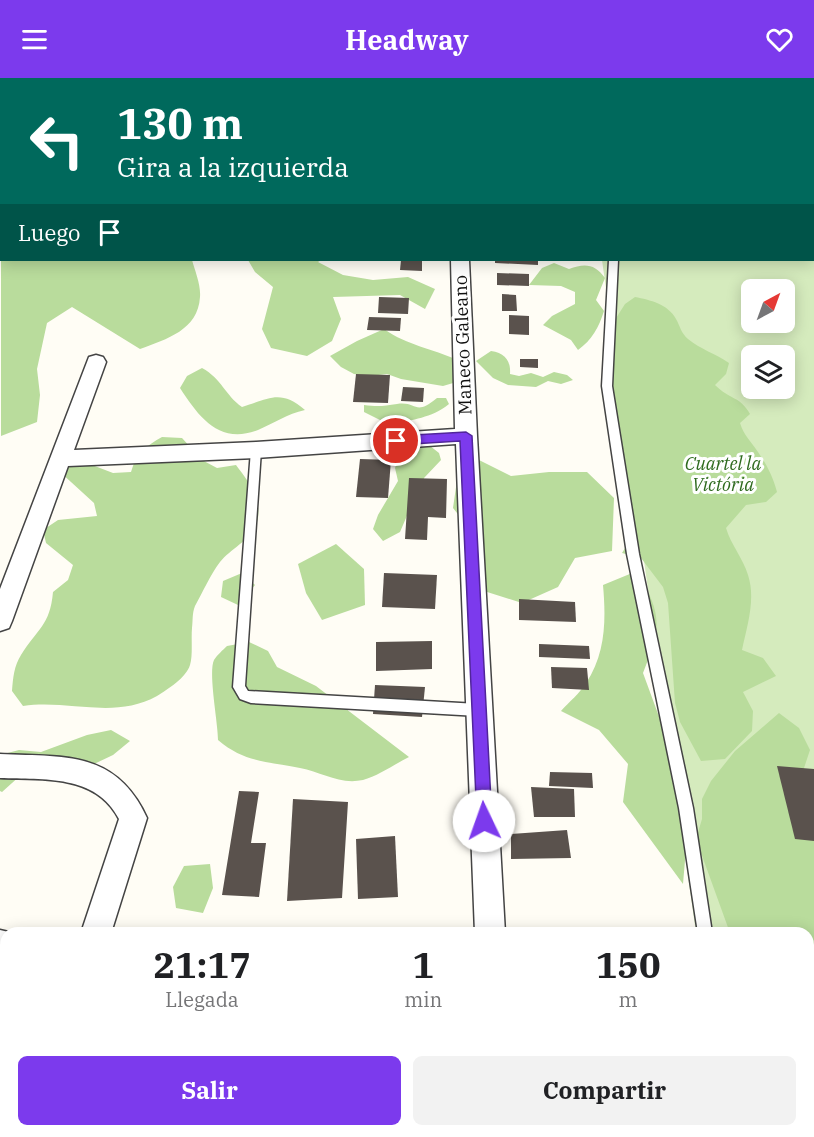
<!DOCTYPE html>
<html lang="es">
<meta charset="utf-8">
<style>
body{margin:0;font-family:"IBM Plex Serif",serif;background:#f2f2f2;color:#202124;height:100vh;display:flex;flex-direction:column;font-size:22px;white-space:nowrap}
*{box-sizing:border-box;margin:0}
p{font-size:20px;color:#757577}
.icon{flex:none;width:33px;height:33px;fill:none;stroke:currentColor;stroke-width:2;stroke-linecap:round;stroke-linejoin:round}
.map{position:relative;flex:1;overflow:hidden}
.side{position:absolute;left:0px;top:849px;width:814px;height:210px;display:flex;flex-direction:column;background:#fff;border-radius:18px 18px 0 0;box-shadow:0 3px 15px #0003}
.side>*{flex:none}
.top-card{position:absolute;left:0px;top:0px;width:814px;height:183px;box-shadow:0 3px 15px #0003;background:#00695c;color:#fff;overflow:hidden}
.needle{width:39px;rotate:41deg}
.tools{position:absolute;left:741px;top:201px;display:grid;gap:12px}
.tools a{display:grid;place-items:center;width:54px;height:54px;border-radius:9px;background:#fff;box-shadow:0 3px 15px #0003;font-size:30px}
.pin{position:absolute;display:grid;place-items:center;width:51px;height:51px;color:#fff;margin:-26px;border:3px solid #fff;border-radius:50%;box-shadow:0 2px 6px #0007}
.me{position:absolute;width:66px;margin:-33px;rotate:357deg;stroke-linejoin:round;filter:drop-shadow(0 0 4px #0008)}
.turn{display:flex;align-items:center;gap:21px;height:126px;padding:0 18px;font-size:27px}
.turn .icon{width:78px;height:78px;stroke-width:2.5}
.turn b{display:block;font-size:42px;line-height:51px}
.then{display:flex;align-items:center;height:57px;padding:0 18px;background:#0003;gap:12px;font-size:22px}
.eta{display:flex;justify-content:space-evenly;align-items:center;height:102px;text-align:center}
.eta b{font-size:36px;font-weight:800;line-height:42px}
.button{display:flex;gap:12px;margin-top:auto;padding:12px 18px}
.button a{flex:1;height:69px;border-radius:9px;background:#7c3aed;color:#fff;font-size:24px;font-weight:800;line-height:69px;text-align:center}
.button a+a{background:#f2f2f2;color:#202124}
header{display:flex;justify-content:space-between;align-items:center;height:78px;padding:0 18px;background:#7c3aed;color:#fff;font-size:27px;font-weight:800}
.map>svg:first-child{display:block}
</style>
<header><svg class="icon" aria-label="menu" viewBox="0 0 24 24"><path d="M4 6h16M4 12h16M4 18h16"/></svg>Headway<svg class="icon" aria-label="heart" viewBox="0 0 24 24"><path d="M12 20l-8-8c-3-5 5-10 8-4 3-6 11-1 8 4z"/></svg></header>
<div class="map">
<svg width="814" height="1059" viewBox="0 0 814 1059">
<rect width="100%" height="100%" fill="#fffdf5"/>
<g fill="#d5ebbd" fill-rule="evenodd">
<path d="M576 0H814V1059H725L724 1053H808V855H696L602 182H813V2ZM752 212H784V244H752ZM752 278H784V310H752Z"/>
<polygon points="535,1053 711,1053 712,1059 536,1059"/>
</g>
<g fill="#b9dc9c">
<path d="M1 149 2 182H192C195 193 201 207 200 219 198 252 167 261 140 271L72 229 47 245 37 291 40 317 37 344 1 358Z"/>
<polygon points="248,182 321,182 318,184 343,197 373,202 408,199 435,211 425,231 400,217 333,219 341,241 332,263 307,278 271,270 262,251 273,209 255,194"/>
<path d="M554 185 569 191C585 185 595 186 605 200L596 222 604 233C599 249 592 262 578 272L571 262 543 247 552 238 575 226V214L561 208 529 207 542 190Z"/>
<path d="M635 219C650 222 668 226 676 241 680 248 681 255 688 261 700 271 716 276 729 285L726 296 715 307C730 322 740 318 750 336L740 345C744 358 751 363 758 374 767 387 773 399 777 414L766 424 746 427 726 450C731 467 743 480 748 497 756 521 747 548 742 572L763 580 776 598 743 614 753 633 752 653 725 681 701 683 680 644 675 625 668 525 663 509 641 480 622 475 630 462 611 352 613 245 625 226Z"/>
<path d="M384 251C408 268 432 270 457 282L460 303 443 308 401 301 387 296 370 298 354 296 341 289 330 278 357 263Z"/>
<path d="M491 273C505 275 511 283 510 296L519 298 531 295 543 299 554 294 567 297 573 302 561 306 548 303 536 309 508 307 493 300 476 283Z"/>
<path d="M202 290C222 301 225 317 242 329 270 320 281 311 305 332 287 336 274 345 258 352 219 367 199 339 180 310L187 298Z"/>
<path d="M437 320H446L449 326C430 341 414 340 392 348L364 334V327C378 329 384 328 397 326 418 323 414 339 437 320Z"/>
<path d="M162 359 182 360 202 382 217 390 236 387C248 403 261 419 258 440 254 461 232 469 220 484 210 497 203 514 195 528 192 535 193 543 192 550 191 561 193 577 190 587 186 600 168 611 157 618 114 642 68 621 23 628L12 613C13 600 14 588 21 577 37 551 50 548 53 514L68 502 73 487 46 465 43 452 58 442 97 438 94 425 48 383 66 377 113 395 131 394C136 376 146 368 162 359Z"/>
<polygon points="425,364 439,375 441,382 424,400 423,414 412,426 400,454 383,463 373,451 378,437 398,403 395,390 397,384"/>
<polygon points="479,382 511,398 549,394 587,394 614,420 612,473 575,480 558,509 522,525 484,513 473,455 453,430 457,402"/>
<polygon points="336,466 364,491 365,527 322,542 306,515 298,486"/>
<path d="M637 493C662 537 662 548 643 595L690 723 683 806 623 724 628 686 599 652 561 633C569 624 580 615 586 605 606 575 606 541 603 507Z"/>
<polygon points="242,495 255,507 238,527 221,519 223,503"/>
<path d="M249 564 268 573 277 589 316 608 409 679C395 686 378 698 363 702 339 707 322 694 300 690 267 683 245 685 218 662 218 644 208 595 214 582 217 577 223 572 227 568Z"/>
<polygon points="779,635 799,650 810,672 798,708 814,726 814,915 809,916 808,855 730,855 696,761 702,741 702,721 711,703 735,673"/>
<polygon points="111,652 130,663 113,677 92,687 22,696 2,714 0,713 0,677 19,672 41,674 87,657"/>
<polygon points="210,786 213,810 203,835 176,830 173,809 184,788"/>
</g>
<polygon fill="#e6f2cf" points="87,1053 172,1053 171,1059 86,1059"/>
<g fill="#5a524d">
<polygon points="401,182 422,182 422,193 400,192"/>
<polygon points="495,182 538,182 538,187 495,185"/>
<polygon points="497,195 529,196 529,208 497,207"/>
<polygon points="502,216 516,217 517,233 502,233"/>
<polygon points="379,219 409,220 408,236 378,235"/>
<polygon points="509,237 529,238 529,257 509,256"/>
<polygon points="369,239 401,240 400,253 367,252"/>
<polygon points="520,281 538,281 538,290 520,289"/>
<polygon points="356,296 390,297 388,325 353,324"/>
<polygon points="403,309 424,310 423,324 401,323"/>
<polygon points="360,381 391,382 388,420 356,419"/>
<polygon points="409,400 447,401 446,440 428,439 427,462 405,461"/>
<polygon points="384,495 437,497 435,531 382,529"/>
<polygon points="519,521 575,524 576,544 519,542"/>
<polygon points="432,563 432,591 376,593 376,564"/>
<polygon points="539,566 589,568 590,581 539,579"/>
<polygon points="551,589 587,590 589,612 552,610"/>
<polygon points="375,607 425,609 422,639 373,636"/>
<polygon points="777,688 814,691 814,763 795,761"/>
<polygon points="550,694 592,695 593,710 549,708"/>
<polygon points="531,709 574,711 575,739 534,739"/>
<polygon points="239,713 259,714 251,765 266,765 259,819 222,817"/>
<polygon points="293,721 348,724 342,820 287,823"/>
<polygon points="567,752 571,780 511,781 511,756"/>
<polygon points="395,758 398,819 358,821 356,761"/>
</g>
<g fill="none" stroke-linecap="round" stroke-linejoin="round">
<g stroke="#444" stroke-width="3">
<g id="lane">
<rect x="566" y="0" width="8" height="2"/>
<polygon points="609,182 618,182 612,308 639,476 693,730 712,855 698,855 679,730 627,476 602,308"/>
<polygon points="256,368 261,372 245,608 248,613 478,626 483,628 484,632 483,636 478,638 251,625 240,621 233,609 251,372"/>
<polygon points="727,1053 743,1053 744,1059 728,1059"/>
</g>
</g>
<g stroke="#444" stroke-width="3">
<g id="street">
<polygon points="9,0 25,0 9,2"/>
<rect x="443" y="0" width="16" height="2"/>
<polygon points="2,20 2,31 0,32 0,21"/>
<polygon points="451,182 469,182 477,358 505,855 475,855 456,366 256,380 68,388 12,543 9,550 0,553 0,511 89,279 96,277 103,279 106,284 74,372 256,364 455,351"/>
<path d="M0 676C64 679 116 672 147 740L111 855H81L119 741C96 696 44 702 0 700Z"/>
<polygon points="0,852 13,855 6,855 6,882 0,882"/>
<polygon points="39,1053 71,1053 70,1059 38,1059"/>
<polygon points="485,1053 517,1053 518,1059 486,1059"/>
</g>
</g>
<g stroke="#333" stroke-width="4.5" stroke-dasharray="8 4" stroke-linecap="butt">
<polyline points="542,1053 542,1059"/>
<polyline points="594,1053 596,1059"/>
<polyline points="706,1053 706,1059"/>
<polyline points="187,1059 188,1053"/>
</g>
<use href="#lane" fill="#fff" fill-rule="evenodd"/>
<use href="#street" fill="#fff" fill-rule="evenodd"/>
</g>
<polygon fill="#7c3aed" stroke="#51269a" stroke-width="1.5" points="466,354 472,358 492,743 490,748 484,751 479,748 477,743 460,363 396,367 390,363 396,358"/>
<g text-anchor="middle" stroke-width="6" stroke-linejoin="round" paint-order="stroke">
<g font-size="18" fill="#111" stroke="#fff">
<text transform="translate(463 267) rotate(-92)" y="6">Maneco Galeano</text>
</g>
<g font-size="18" font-style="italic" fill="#2f6b1f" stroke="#fff">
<text x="723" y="392">Cuartel la<tspan x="723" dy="21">Victória</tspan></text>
</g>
</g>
</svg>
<div class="tools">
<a><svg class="needle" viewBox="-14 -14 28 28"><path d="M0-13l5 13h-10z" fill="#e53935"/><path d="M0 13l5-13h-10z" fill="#757577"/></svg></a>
<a><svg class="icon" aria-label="layers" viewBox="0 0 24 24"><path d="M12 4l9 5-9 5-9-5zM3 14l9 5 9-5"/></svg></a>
</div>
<div class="pin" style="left:396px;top:363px;background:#d93025"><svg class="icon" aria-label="arrive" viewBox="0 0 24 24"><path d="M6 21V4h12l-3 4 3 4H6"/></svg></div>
<svg class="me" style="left:484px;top:743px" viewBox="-20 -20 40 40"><circle r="19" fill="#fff"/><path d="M0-13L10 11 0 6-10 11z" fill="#7c3aed"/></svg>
<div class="top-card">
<div class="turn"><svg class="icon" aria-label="left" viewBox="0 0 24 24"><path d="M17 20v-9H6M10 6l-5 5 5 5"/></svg><div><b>130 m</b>Gira a la izquierda</div></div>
<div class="then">Luego<svg class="icon" aria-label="arrive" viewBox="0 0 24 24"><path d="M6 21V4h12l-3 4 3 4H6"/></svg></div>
</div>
<section class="side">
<div class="eta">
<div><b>21:17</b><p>Llegada</p></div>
<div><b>1</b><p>min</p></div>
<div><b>150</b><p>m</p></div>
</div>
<div class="button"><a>Salir</a><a>Compartir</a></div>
</section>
</div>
